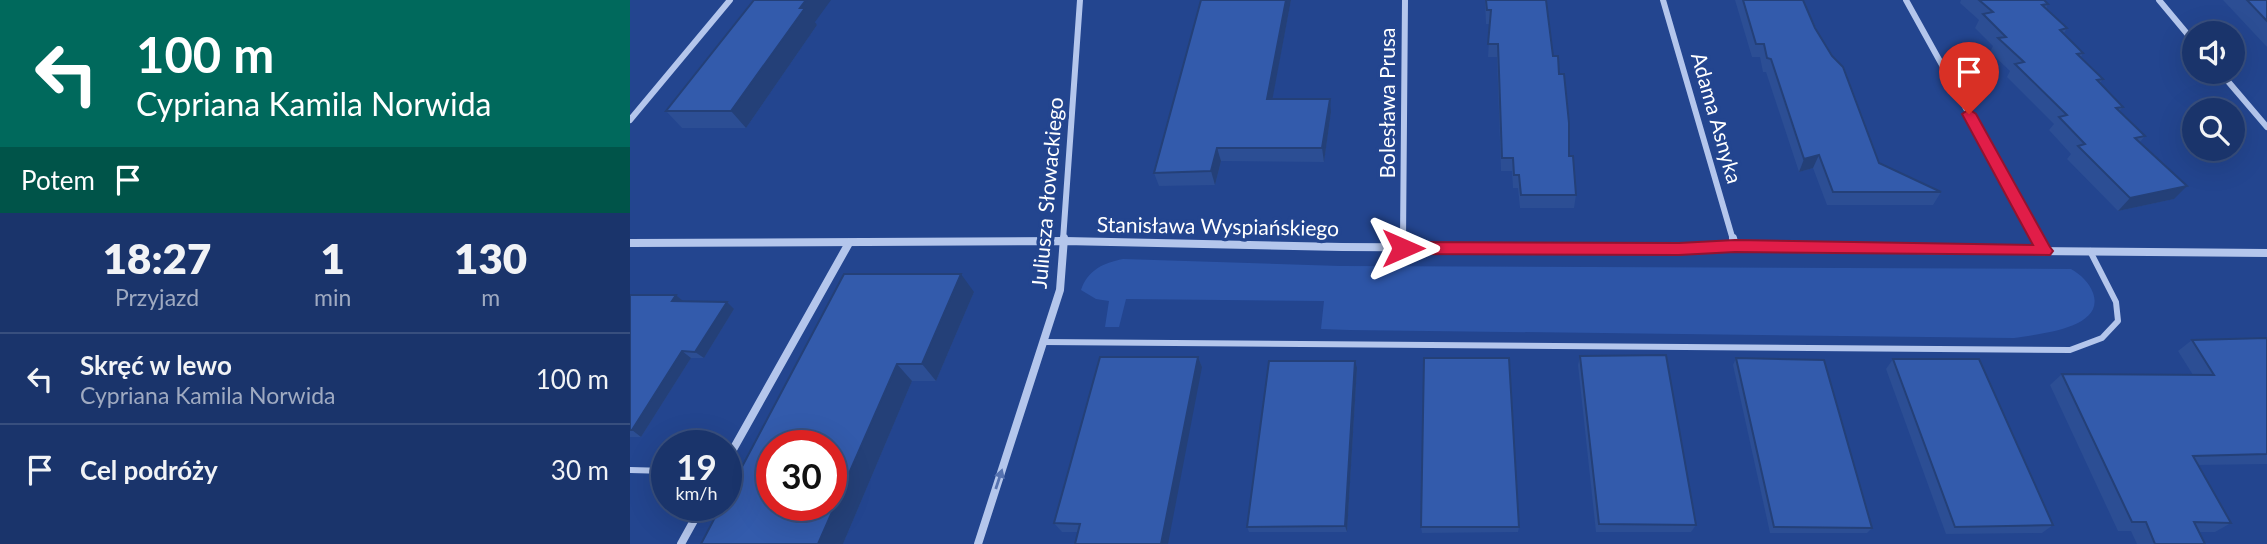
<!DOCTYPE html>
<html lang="pl">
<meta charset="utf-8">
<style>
body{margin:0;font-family:Lato,sans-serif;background:#273f73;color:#f1f3f6;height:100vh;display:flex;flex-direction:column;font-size:26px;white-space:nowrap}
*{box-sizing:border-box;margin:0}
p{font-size:23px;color:#9faac1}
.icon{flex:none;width:38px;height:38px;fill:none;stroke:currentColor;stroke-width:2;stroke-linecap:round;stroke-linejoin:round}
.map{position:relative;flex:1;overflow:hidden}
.side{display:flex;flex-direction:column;background:#1a346b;width:630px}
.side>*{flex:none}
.guide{background:#00695c;color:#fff;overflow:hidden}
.controls{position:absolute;left:1552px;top:21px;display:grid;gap:14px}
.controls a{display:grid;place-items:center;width:63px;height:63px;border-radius:50%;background:#1a346b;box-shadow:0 7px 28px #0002,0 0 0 2px #384f7e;font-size:35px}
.speed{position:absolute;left:21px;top:430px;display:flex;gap:14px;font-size:35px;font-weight:700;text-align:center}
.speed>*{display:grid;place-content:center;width:91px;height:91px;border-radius:50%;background:#1a346b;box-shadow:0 7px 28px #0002,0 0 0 2px #384f7e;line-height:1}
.speed small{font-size:18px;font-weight:400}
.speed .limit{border:10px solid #d22;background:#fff;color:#111}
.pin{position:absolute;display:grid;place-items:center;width:60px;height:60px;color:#fff;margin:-72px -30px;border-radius:50% 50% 50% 0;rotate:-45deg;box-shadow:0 0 7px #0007}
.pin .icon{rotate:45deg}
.me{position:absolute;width:77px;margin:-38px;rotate:90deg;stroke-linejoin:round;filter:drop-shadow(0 0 5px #0008)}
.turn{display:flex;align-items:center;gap:24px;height:147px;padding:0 21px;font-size:32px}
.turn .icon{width:91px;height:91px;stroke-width:2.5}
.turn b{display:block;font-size:49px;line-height:60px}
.then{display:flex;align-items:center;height:66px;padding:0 21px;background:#0003;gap:14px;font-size:26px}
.eta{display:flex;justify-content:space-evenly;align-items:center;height:119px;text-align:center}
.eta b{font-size:42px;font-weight:800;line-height:49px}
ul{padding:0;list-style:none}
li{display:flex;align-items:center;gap:21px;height:91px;padding:0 21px;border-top:2px solid #384f7e}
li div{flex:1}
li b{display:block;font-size:26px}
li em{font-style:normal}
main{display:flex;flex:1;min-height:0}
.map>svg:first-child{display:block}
</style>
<main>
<section class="side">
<div class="guide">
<div class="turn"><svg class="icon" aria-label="left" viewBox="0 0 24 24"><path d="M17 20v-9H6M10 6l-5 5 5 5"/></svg><div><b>100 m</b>Cypriana Kamila Norwida</div></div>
<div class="then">Potem<svg class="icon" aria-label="arrive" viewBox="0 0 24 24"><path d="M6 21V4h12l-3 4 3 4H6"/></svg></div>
</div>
<div class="eta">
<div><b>18:27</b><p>Przyjazd</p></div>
<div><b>1</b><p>min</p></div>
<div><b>130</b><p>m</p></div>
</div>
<ul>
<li><svg class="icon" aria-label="left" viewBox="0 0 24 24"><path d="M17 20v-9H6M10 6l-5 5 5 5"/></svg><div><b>Skręć w lewo</b><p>Cypriana Kamila Norwida</p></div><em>100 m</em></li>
<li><svg class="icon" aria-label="arrive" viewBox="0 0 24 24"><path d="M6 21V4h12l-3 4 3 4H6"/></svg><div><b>Cel podróży</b></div><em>30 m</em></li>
</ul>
</section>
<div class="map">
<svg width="1637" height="544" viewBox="0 0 1637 544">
<rect width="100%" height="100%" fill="#23458f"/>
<path fill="#2d55a7" d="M493 259 710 266 1441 269C1451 275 1459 282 1463 293 1476 329 1406 334 1384 338L719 330 691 329 694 301 496 299 489 327H475L479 301 466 299 451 290C458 270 473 263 493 259Z"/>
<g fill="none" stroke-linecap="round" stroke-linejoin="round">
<g stroke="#b4c6ec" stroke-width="6">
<polyline points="413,342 1440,350 1472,338 1488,321 1486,302 1460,251"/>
<polyline points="0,470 37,471"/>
</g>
<g stroke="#b4c6ec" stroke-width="6">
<polyline points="1033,0 1103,240"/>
<polyline points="1276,0 1409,240"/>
<polyline points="1529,0 1564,42"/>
<polyline points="1590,72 1637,127"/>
<polyline points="0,120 100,0"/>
<polyline points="433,240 450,0"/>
<polyline points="773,240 775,0"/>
</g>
<g stroke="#b4c6ec" stroke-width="8">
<polyline points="1103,238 1105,246"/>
<polyline points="1408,238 1415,251"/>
<polyline points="0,243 435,241 712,247 1049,249 1105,246 1167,249 1637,253"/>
<polyline points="773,248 773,238"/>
<polyline points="96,462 219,243"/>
<polyline points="51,544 72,506"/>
<polyline points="348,544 430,290 434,238"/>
</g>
</g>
<g fill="#2c4e94">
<polygon points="661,0 642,99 701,112 694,162 591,161 585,185 529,186 524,173"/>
<polygon points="855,0 916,0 923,56 929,74 939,156 946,195 944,208 890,208 888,188 883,188 882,171 871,171 867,57 858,57 860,24 856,24"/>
<polygon points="1105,0 1173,0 1249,163 1311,192 1303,205 1197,205 1183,168 1169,172 1136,72 1133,72 1130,57 1122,57"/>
<polygon points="1331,0 1414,0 1418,4 1416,9 1437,28 1434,33 1453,53 1451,57 1473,79 1470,83 1493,107 1489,111 1515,136 1510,142 1544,199 1488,211 1437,159 1441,154 1419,130 1424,124 1377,77 1380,71 1360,52 1363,46 1345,28 1349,20 1330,3"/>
<polygon points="1593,0 1637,0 1637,47"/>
<polygon points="185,22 187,25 116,128 52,128 36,111"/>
<polygon points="344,292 306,381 282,381 213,544 71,544"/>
<polygon points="0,295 46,295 52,301 104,309 74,358 61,358 11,437 0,437"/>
<polygon points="1637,338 1637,464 1569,465 1601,523 1585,532 1569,532 1575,544 1507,544 1501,531 1488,531 1420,385 1432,374 1563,375 1548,351 1562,340"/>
<polygon points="950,356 1066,525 1061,532 966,532 948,365"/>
<polygon points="568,357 572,367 448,532 432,532 424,523"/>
<polygon points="1106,358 1242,528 1237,533 1140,533 1103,365"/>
<polygon points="1263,359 1423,525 1412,533 1316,534 1256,369"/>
<polygon points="727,368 717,532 619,532 617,527"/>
<polygon points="791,527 889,527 888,532 792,533"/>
</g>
<g fill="#244078">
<polygon points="176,0 201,0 185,22 187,25 116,128 101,111"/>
<polygon points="656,0 661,0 640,112 637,99"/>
<polygon points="700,99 701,112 694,162 692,148"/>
<polygon points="587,148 591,161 585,185 581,171"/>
<polygon points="1189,155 1183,168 1169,172 1174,159"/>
<polygon points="1557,186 1544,199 1488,211 1500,198"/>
<polygon points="331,274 344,292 306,381 292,364"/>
<polygon points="46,295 54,302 42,301"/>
<polygon points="97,302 104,309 74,358 65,352"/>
<polygon points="52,351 61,358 11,437 2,430"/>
<polygon points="568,357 572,367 538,544 531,544"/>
<polygon points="725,361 727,368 717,532 715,526"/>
<polygon points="267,364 282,381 213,544 188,544"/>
</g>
<g fill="#335bac" stroke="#244078" stroke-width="2" fill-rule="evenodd">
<polygon points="124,0 176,0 170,8 175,8 101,111 36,111"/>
<polygon points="571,0 656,0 637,99 700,99 692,148 587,148 581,171 524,173"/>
<polygon points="856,0 916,0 923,56 928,56 929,74 934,74 939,123 939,156 943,156 946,195 891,195 889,175 884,175 883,158 872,158 868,44 858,44 861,10 857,10"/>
<polygon points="1113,0 1173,0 1185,28 1202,56 1213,67 1249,163 1311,192 1203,192 1189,155 1174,159 1141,59 1137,58 1134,44 1126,44"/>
<polygon points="1349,0 1414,0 1418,4 1412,5 1437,28 1430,30 1453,53 1447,54 1473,79 1467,80 1493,107 1486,108 1515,136 1505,138 1557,186 1500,198 1448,146 1455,144 1429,117 1437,115 1385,64 1394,62 1368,38 1376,37 1353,14 1363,12"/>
<polygon points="1617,0 1637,0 1637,21"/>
<path d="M214 274H331L292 364H267L188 544H71L91 506H96V497ZM142 446H201V506H142Z"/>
<polygon points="0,295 46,295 42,301 97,302 65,352 52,351 2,430 0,430"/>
<polygon points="1637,338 1637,454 1563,456 1601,523 1564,522 1575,544 1525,544 1516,522 1502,522 1432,374 1584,375 1562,340"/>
<polygon points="1036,355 1066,525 969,524 950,356"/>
<polygon points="470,357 568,357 531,544 445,544 450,524 424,523"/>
<polygon points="794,358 879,358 889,527 791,527"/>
<polygon points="1106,358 1194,360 1242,528 1144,527"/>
<polygon points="1263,359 1349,359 1423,525 1325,527"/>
<polygon points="639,361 725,361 715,526 617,527"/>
</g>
<defs><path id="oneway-solid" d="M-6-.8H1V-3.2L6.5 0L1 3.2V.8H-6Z" transform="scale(1.75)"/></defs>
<use fill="#5672b0" href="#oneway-solid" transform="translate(369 479) rotate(-72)"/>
<polygon fill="#e11d48" stroke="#92132f" stroke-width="2" points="1339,109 1346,114 1420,247 1423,251 1420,255 1105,252 1049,255 773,254 765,248 773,242 1049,243 1105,240 1403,245 1332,114"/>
<g text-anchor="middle" stroke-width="7" stroke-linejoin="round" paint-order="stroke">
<g font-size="21" fill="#fff" stroke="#23458f">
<text transform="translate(758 103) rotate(-90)" y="7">Bolesława Prusa</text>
<text transform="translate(1086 118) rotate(74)" y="7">Adama Asnyka</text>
<text transform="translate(418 193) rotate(-85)" y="7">Juliusza Słowackiego</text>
<text transform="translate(588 227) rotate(1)" y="7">Stanisława Wyspiańskiego</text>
</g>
</g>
</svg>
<div class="controls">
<a><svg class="icon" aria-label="sound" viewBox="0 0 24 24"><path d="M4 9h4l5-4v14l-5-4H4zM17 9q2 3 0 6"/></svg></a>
<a><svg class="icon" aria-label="search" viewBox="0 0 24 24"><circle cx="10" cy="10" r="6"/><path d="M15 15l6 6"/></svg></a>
</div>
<div class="speed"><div>19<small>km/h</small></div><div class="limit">30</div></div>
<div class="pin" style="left:1339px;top:114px;background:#d93025"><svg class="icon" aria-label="arrive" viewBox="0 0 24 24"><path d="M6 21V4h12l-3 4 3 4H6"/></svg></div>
<svg class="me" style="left:773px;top:248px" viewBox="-20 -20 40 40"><path d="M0-17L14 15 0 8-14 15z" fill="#e11d48" stroke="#fff" stroke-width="4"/></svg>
</div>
</main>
